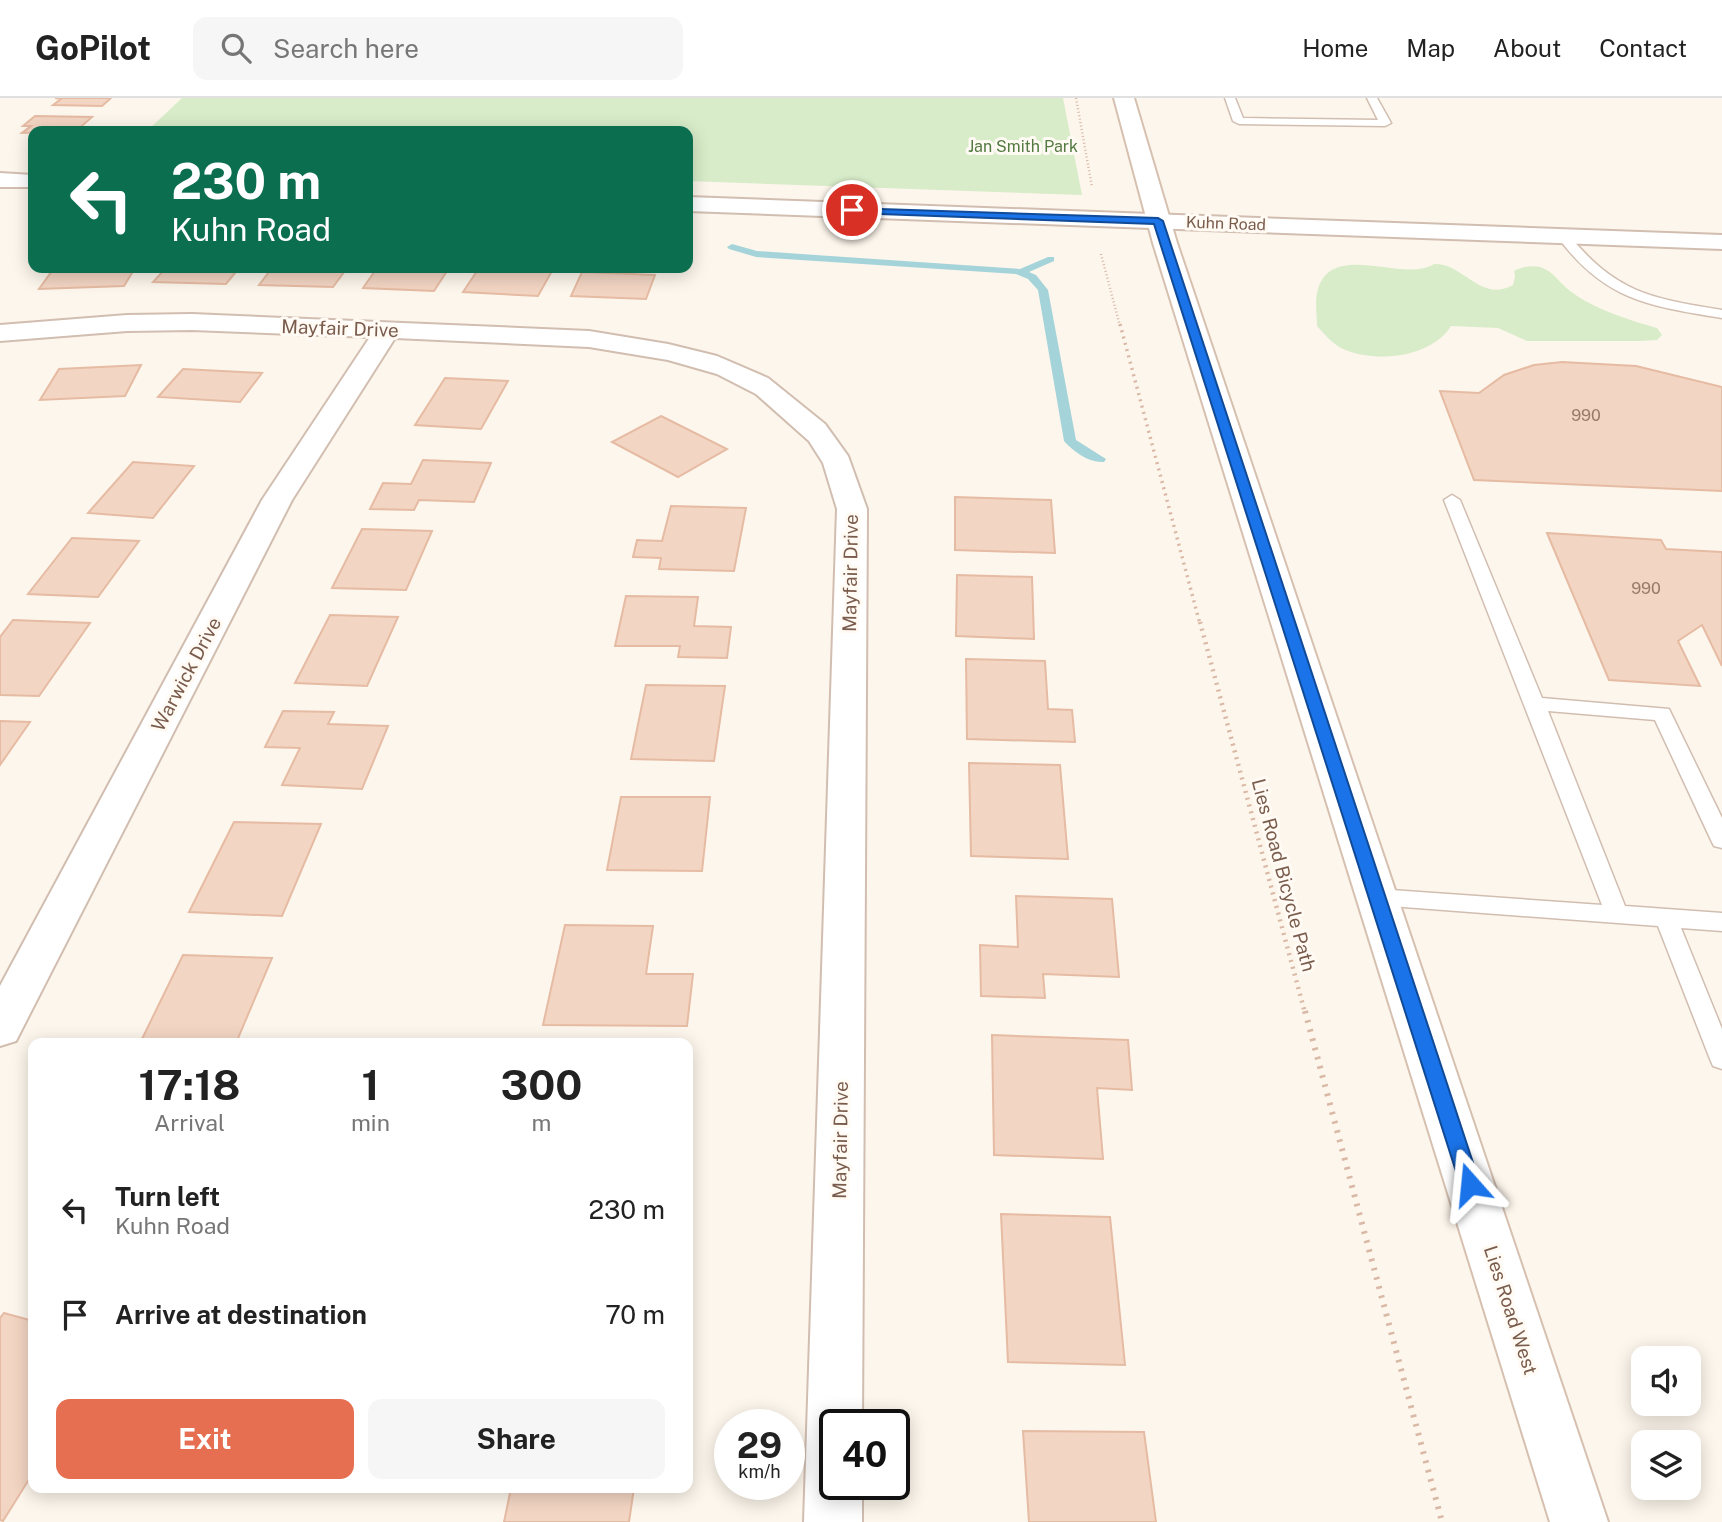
<!DOCTYPE html>
<style>
body{margin:0;font-family:"Public Sans",sans-serif;background:#f6f6f6;color:#222;height:100vh;display:flex;flex-direction:column;font-size:26px;white-space:nowrap}
*{box-sizing:border-box;margin:0}
p{font-size:23px;color:#767676}
.icon{flex:none;width:38px;height:38px;fill:none;stroke:currentColor;stroke-width:2;stroke-linecap:round;stroke-linejoin:round}
.map{position:relative;flex:1;overflow:hidden}
.sheet{position:absolute;left:28px;top:940px;width:665px;height:455px;display:flex;flex-direction:column;background:#fff;border-radius:14px;box-shadow:0 4px 18px #0003}
.sheet>*{flex:none}
.guide{position:absolute;left:28px;top:28px;width:665px;height:147px;border-radius:14px;box-shadow:0 4px 18px #0003;background:#0b6e4f;color:#fff;overflow:hidden}
.buttons{position:absolute;left:1631px;top:1248px;display:grid;gap:14px}
.buttons a{display:grid;place-items:center;width:70px;height:70px;border-radius:14px;background:#fff;box-shadow:0 4px 18px #0003;font-size:35px}
.speed{position:absolute;left:714px;top:1311px;display:flex;gap:14px;font-size:35px;font-weight:700;text-align:center}
.speed>*{display:grid;place-content:center;width:91px;height:91px;border-radius:50%;background:#fff;box-shadow:0 4px 18px #0003;line-height:1}
.speed small{font-size:18px;font-weight:400}
.speed .limit{border:4px solid #111;border-radius:10px;background:#fff;color:#111}
.pin{position:absolute;display:grid;place-items:center;width:60px;height:60px;color:#fff;margin:-30px;border:4px solid #fff;border-radius:50%;box-shadow:0 2px 7px #0007}
.me{position:absolute;width:77px;margin:-38px;rotate:342deg;stroke-linejoin:round;filter:drop-shadow(0 0 5px #0008)}
.turn{display:flex;align-items:center;gap:24px;height:147px;padding:0 28px;font-size:32px}
.turn .icon{width:91px;height:91px;stroke-width:2.5}
.turn b{display:block;font-size:49px;line-height:60px}
.eta{display:flex;justify-content:space-evenly;align-items:center;height:119px;text-align:center}
.eta b{font-size:42px;font-weight:700;line-height:49px}
.cta{display:flex;gap:14px;margin-top:auto;padding:14px 28px}
.cta a{flex:1;height:80px;border-radius:14px;background:#e76f51;color:#fff;font-size:28px;font-weight:700;line-height:80px;text-align:center}
.cta a+a{background:#f6f6f6;color:#222}
ul{padding:0;list-style:none}
li{display:flex;align-items:center;gap:21px;height:105px;padding:0 28px}
li div{flex:1}
li b{display:block;font-size:26px}
li em{font-style:normal}
header{display:flex;align-items:center;gap:42px;box-sizing:border-box;height:98px;padding:0 35px;background:#fff;border-bottom:2px solid #e0e0e0}
header strong{font-size:33px}
nav{display:flex;gap:38px;margin-inline-start:auto;font-size:24px}
.search{width:490px;height:63px;background:#f6f6f6;display:flex;align-items:center;gap:18px;box-sizing:border-box;padding:0 24px;border-radius:14px;color:#767676;font-size:26px}
.map>svg:first-child{display:block}
</style>
<header>
<strong>GoPilot</strong>
<div class="search"><svg class="icon" aria-label="search" viewBox="0 0 24 24"><circle cx="10" cy="10" r="6"/><path d="M15 15l6 6"/></svg>Search here</div>
<nav><a>Home</a><a>Map</a><a>About</a><a>Contact</a></nav>
</header>
<div class="map">
<svg width="1722" height="1424" viewBox="0 0 1722 1424">
<rect width="100%" height="100%" fill="#fdf6ec"/>
<g fill="#d8ecc9">
<polygon points="182,0 1063,0 1082,97 688,83 688,33 147,33"/>
<path d="M1434 166C1464 165 1480 205 1513 187L1515 179 1514 173C1522 169 1531 167 1540 169 1554 173 1560 186 1570 193 1594 211 1629 222 1657 230L1662 237 1657 242 1640 243H1527L1498 230 1451 228C1431 260 1374 266 1341 250 1332 245 1324 236 1317 228 1317 218 1315 205 1317 195 1329 140 1403 186 1434 166Z"/>
</g>
<g fill="none" stroke-linecap="round" stroke-linejoin="round">
<path fill="#a5d3da" fill-rule="evenodd" d="M732 146 757 153 1020 171 1048 159H1054V163L1029 174 1036 177 1048 192 1076 342 1106 361 1104 364C1089 365 1074 354 1064 343L1038 192 1028 181 1016 176 756 159 729 151 727 149Z"/>
</g>
<g fill="#f3d5c3" stroke="#e6bba3" stroke-width="2">
<polygon points="111,0 102,8 53,7 61,1 55,0"/>
<polygon points="35,18 92,19 76,33 22,35 31,28 23,28"/>
<polygon points="54,170 135,170 124,188 39,191"/>
<polygon points="166,170 239,170 226,186 153,184"/>
<polygon points="272,170 347,170 333,189 259,187"/>
<polygon points="377,170 449,170 434,193 363,190"/>
<polygon points="479,170 480,170 552,173 538,198 463,194"/>
<polygon points="582,174 655,177 646,201 571,198"/>
<polygon points="1562,264 1636,268 1722,289 1722,393 1474,382 1440,293 1479,295 1504,277 1534,267"/>
<polygon points="141,267 125,298 40,302 59,271"/>
<polygon points="183,271 262,275 240,304 158,299"/>
<polygon points="445,280 508,283 481,331 415,327"/>
<polygon points="661,318 727,351 678,379 612,344"/>
<polygon points="423,362 491,365 474,404 419,402 414,412 370,411 383,385 411,386"/>
<polygon points="133,364 194,368 153,420 88,415"/>
<polygon points="955,399 1051,402 1055,455 955,452"/>
<polygon points="671,408 746,410 734,473 659,471 661,460 633,459 637,442 662,443"/>
<polygon points="362,431 432,433 406,492 332,490"/>
<polygon points="1547,435 1661,442 1666,451 1722,454 1722,568 1702,527 1678,543 1700,588 1609,582"/>
<polygon points="72,440 139,443 98,499 28,496"/>
<polygon points="957,477 1032,479 1034,541 956,538"/>
<polygon points="626,498 698,499 694,528 731,529 727,560 678,559 680,548 615,548"/>
<polygon points="330,517 398,519 367,588 295,585"/>
<polygon points="13,522 90,525 39,598 0,597 0,539"/>
<polygon points="966,561 1045,563 1048,611 1072,612 1075,644 967,641"/>
<polygon points="646,587 725,588 714,663 631,661"/>
<polygon points="283,613 334,614 328,626 388,628 362,691 282,687 300,650 265,649"/>
<polygon points="0,623 30,624 0,667"/>
<polygon points="969,665 1060,667 1068,761 971,758"/>
<polygon points="621,699 710,699 702,773 607,772"/>
<polygon points="234,724 321,726 282,818 189,814"/>
<polygon points="1016,798 1112,801 1119,879 1043,876 1045,900 981,898 980,847 1018,849"/>
<polygon points="565,827 653,828 646,876 693,876 687,928 543,927"/>
<polygon points="183,857 272,860 236,945 140,945"/>
<polygon points="992,937 1128,942 1132,992 1097,990 1103,1061 994,1057"/>
<polygon points="1001,1116 1110,1119 1125,1267 1008,1264"/>
<polygon points="4,1215 33,1223 33,1375 3,1423 0,1422 0,1220"/>
<polygon points="1023,1333 1144,1334 1156,1424 1029,1424"/>
<polygon points="511,1390 634,1390 629,1424 504,1424"/>
</g>
<g fill="none" stroke-linecap="round" stroke-linejoin="round">
<g stroke="#d1beb0" stroke-width="3">
<g id="lane">
<polygon points="1225,0 1235,0 1243,20 1378,22 1367,0 1377,0 1391,25 1385,28 1239,26 1233,23"/>
<path d="M1563 134 1567 135C1616 195 1649 200 1722 212V220C1648 208 1604 202 1557 138Z"/>
<polygon points="1452,397 1460,402 1542,600 1669,611 1722,720 1722,750 1714,748 1711,742 1655,622 1548,613 1625,808 1722,815 1722,833 1681,830 1722,931 1722,971 1713,968 1710,961 1658,828 1377,807 1369,805 1366,799 1369,793 1377,791 1602,807 1444,402"/>
</g>
</g>
<g stroke="#d1beb0" stroke-width="4">
<g id="street">
<polygon points="0,75 33,77 33,89 0,89"/>
<polygon points="688,99 1722,137 1722,151 688,113"/>
<polygon points="192,216 589,233 668,246 717,258 768,280 825,326 848,358 867,411 862,1326 835,1326 835,1386 862,1386 862,1424 804,1424 837,411 823,365 809,343 756,296 717,276 668,262 589,249 395,240 292,402 16,943 0,948 0,888 262,402 370,239 192,232 127,233 0,243 0,227 127,217"/>
</g>
</g>
<g stroke="#d6c0b0" stroke-width="4">
<polygon id="secondary" points="1114,0 1134,0 1177,145 1608,1424 1550,1424 1153,145"/>
</g>
<g stroke="#d9b8a5" stroke-width="2.5" stroke-dasharray="1 2.5" stroke-linecap="butt">
<polyline points="1076,0 1092,89"/>
<polyline points="1101,156 1120,228"/>
</g>
<polyline stroke="#d9b8a5" stroke-width="3.5" stroke-dasharray="2 4.5" stroke-linecap="butt" points="1120,226 1200,526"/>
<polyline stroke="#d9b8a5" stroke-width="4.5" stroke-dasharray="2 5" stroke-linecap="butt" points="1200,524 1305,915"/>
<polyline stroke="#d9b8a5" stroke-width="6" stroke-dasharray="2.5 7" stroke-linecap="butt" points="1305,913 1442,1424"/>
<use href="#lane" fill="#fff" fill-rule="evenodd"/>
<use href="#street" fill="#fff" fill-rule="evenodd"/>
<use href="#secondary" fill="#fff" fill-rule="evenodd"/>
</g>
<polygon fill="#1a73e8" stroke="#114b97" stroke-width="2" points="849,110 1158,120 1163,123 1480,1086 1477,1092 1470,1095 1463,1092 1460,1086 1154,126 852,115 847,112"/>
<g text-anchor="middle" stroke-width="6" stroke-linejoin="round" paint-order="stroke">
<g font-size="16" fill="#537a41" stroke="#fffaf3">
<text x="1023" y="54">Jan Smith Park</text>
</g>
<g font-size="16" fill="#7a5c4d" stroke="#fffaf3">
<text transform="translate(1226 125) rotate(2)" y="6">Kuhn Road</text>
</g>
<g font-size="16" fill="#987a6a">
<text x="1586" y="323">990</text>
<text x="1646" y="496">990</text>
</g>
<g font-size="19" fill="#7a5c4d" stroke="#fffaf3">
<text transform="translate(340 230) rotate(2)" y="7">Mayfair Drive</text>
<text transform="translate(850 475) rotate(-89)" y="7">Mayfair Drive</text>
<text transform="translate(186 576) rotate(-62)" y="7">Warwick Drive</text>
<text transform="translate(1284 777) rotate(75)" y="7">Lies Road Bicycle Path</text>
<text transform="translate(840 1042) rotate(-89)" y="7">Mayfair Drive</text>
<text transform="translate(1511 1212) rotate(72)" y="7">Lies Road West</text>
</g>
</g>
</svg>
<div class="buttons">
<a><svg class="icon" aria-label="sound" viewBox="0 0 24 24"><path d="M4 9h4l5-4v14l-5-4H4zM17 9q2 3 0 6"/></svg></a>
<a><svg class="icon" aria-label="layers" viewBox="0 0 24 24"><path d="M12 4l9 5-9 5-9-5zM3 14l9 5 9-5"/></svg></a>
</div>
<div class="speed"><div>29<small>km/h</small></div><div class="limit">40</div></div>
<div class="pin" style="left:852px;top:112px;background:#d93025"><svg class="icon" aria-label="arrive" viewBox="0 0 24 24"><path d="M6 21V4h12l-3 4 3 4H6"/></svg></div>
<svg class="me" style="left:1470px;top:1086px" viewBox="-20 -20 40 40"><path d="M0-17L14 15 0 8-14 15z" fill="#1a73e8" stroke="#fff" stroke-width="4"/></svg>
<div class="guide">
<div class="turn"><svg class="icon" aria-label="left" viewBox="0 0 24 24"><path d="M17 20v-9H6M10 6l-5 5 5 5"/></svg><div><b>230 m</b>Kuhn Road</div></div>
</div>
<section class="sheet">
<div class="eta">
<div><b>17:18</b><p>Arrival</p></div>
<div><b>1</b><p>min</p></div>
<div><b>300</b><p>m</p></div>
</div>
<ul>
<li><svg class="icon" aria-label="left" viewBox="0 0 24 24"><path d="M17 20v-9H6M10 6l-5 5 5 5"/></svg><div><b>Turn left</b><p>Kuhn Road</p></div><em>230 m</em></li>
<li><svg class="icon" aria-label="arrive" viewBox="0 0 24 24"><path d="M6 21V4h12l-3 4 3 4H6"/></svg><div><b>Arrive at destination</b></div><em>70 m</em></li>
</ul>
<div class="cta"><a>Exit</a><a>Share</a></div>
</section>
</div>
